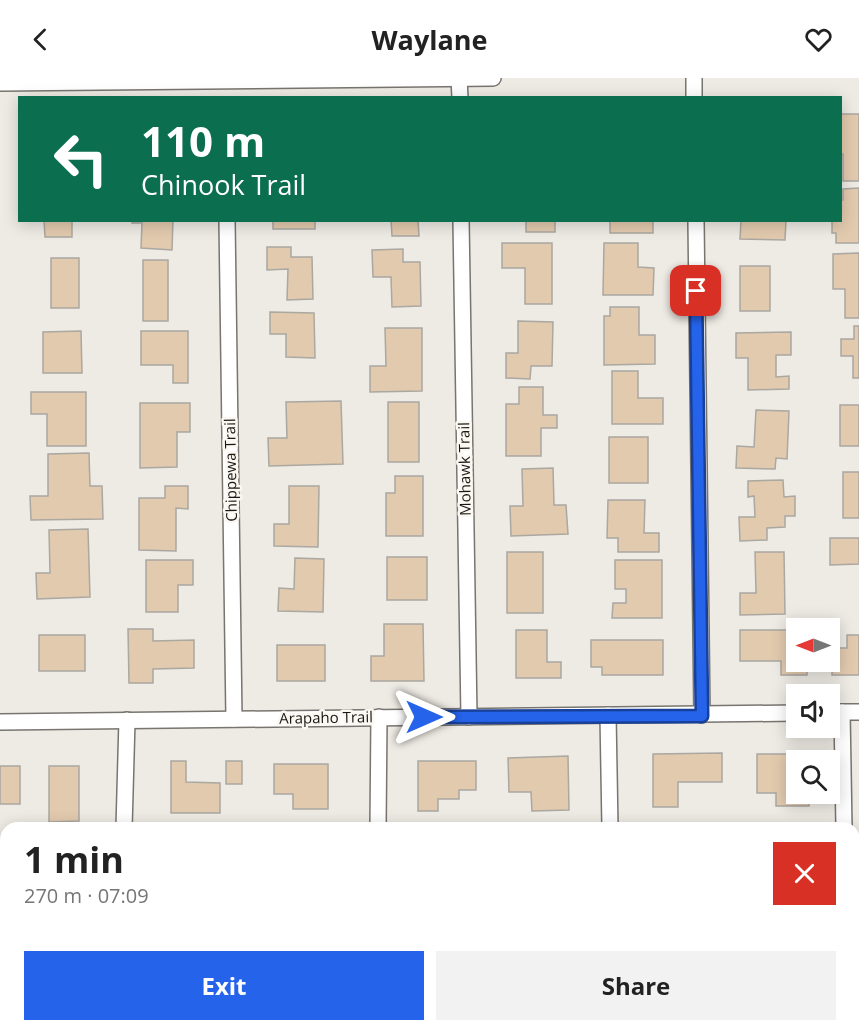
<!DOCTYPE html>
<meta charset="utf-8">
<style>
body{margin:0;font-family:"Open Sans",sans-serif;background:#f2f2f2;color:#222;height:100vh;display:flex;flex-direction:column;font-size:22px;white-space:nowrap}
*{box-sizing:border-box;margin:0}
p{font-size:20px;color:#767676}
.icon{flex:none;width:33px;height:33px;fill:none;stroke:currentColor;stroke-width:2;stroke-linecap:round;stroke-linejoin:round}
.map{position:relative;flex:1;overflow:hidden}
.panel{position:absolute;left:0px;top:744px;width:860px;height:210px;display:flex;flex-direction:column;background:#fff;border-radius:18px 18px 0 0;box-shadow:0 3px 15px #0003}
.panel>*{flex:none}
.banner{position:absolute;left:18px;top:18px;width:824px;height:126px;border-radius:0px;box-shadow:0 3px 15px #0003;background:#0b6e4f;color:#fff;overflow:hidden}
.needle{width:39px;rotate:270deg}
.fabs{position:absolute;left:786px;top:540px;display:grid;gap:12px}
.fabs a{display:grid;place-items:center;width:54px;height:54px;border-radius:0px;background:#fff;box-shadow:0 3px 15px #0003;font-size:30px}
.pin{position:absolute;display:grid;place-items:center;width:51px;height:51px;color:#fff;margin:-26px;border-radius:12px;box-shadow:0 3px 9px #0006}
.me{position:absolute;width:66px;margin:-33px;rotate:90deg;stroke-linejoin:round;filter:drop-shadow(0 0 4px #0008)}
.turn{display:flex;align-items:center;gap:21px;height:126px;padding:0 24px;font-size:27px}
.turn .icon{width:78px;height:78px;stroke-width:2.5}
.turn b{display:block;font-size:42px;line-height:51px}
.round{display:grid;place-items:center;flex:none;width:63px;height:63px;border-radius:0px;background:#f2f2f2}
.head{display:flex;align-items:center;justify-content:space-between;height:102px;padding:0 24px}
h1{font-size:36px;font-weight:700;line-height:45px}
.button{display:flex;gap:12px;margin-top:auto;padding:12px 24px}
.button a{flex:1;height:69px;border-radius:0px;background:#2563eb;color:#fff;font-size:24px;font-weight:700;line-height:69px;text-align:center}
.button a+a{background:#f2f2f2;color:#222}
header{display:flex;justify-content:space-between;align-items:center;height:78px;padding:0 24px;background:#fff;font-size:27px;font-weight:700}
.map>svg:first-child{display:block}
</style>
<header><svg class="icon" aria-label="back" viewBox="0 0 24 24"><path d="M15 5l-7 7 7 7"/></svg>Waylane<svg class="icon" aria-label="heart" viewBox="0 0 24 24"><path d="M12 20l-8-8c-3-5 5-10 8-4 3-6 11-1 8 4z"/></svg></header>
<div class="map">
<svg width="859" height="954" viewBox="0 0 859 954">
<rect width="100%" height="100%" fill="#eeeae4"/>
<g fill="#e2caae" stroke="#aba7a1" stroke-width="1.5">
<polygon points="840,36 859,36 859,103 843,103 843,76 840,77"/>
<polygon points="859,110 859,165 836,165 836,155 832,155 832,142 840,142 840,122 843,122 843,111"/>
<polygon points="44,142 72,142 72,159 45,159"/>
<polygon points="132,142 173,142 172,172 141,170 142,145 132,145"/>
<rect x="273" y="142" width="42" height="9"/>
<polygon points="391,142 418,142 419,158 392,158"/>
<rect x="526" y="142" width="29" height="12"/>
<rect x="610" y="142" width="43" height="13"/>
<polygon points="741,142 786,142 785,162 740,161"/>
<polygon points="502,165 552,165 552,226 525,226 525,190 502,190"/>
<polygon points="604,165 638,165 638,189 654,190 653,217 603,217"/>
<polygon points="267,169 291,169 291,179 312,179 313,221 287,222 288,191 267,192"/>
<polygon points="403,171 403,184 420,184 421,228 392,229 391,199 373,199 372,172"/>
<polygon points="859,175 859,240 845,240 845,211 833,211 833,176"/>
<rect x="51" y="180" width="28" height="50"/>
<rect x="143" y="182" width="25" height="61"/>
<rect x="740" y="188" width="30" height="45"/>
<polygon points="610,229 639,229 639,257 655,257 655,286 604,287 604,238 610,238"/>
<polygon points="270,234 314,235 315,280 286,279 286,256 270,256"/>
<polygon points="518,243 553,244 552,288 531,288 530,301 506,300 506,275 518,275"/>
<polygon points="854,248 859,248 859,300 853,300 853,278 841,278 841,261 854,261"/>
<polygon points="385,250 422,250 422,313 370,314 370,288 386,288"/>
<polygon points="81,253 82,295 43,295 43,254"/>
<polygon points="141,253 188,253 188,305 173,305 173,287 141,287"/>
<polygon points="791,254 791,277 776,277 776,299 789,298 789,311 748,312 748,280 736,280 736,255"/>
<polygon points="612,293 638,293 638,320 663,320 663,346 612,346"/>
<polygon points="519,309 543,309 543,337 557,337 557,350 541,350 541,378 506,378 506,326 519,326"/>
<polygon points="31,314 86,314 86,368 47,368 47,336 31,336"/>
<polygon points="341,323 343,386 269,388 268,360 287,360 286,324"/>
<rect x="388" y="324" width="31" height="60"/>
<polygon points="140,325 190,325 190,354 177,354 177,389 140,390"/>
<rect x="840" y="327" width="19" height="41"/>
<polygon points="756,332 789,333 787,381 776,380 775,391 736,390 737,368 754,369"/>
<rect x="609" y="359" width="39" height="46"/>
<polygon points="89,375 90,408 102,408 103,441 31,442 30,418 48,418 48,376"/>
<polygon points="553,390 554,427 566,427 568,456 511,458 510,428 523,428 522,391"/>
<rect x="843" y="394" width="16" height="46"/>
<polygon points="395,398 423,398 423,458 386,458 386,415 395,415"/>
<polygon points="783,402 784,419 795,418 795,438 785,438 785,449 767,450 767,462 740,463 739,439 755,439 754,418 748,419 748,403"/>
<polygon points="165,408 188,408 188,431 176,430 176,473 139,472 139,420 165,420"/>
<polygon points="289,408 319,408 318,469 274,468 274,446 289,446"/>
<polygon points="608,422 645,422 644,455 659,455 659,474 618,474 618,460 607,460"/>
<polygon points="88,451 90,519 37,521 36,495 50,495 49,452"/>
<polygon points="830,460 859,460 859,486 830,487"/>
<rect x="507" y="474" width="36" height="61"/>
<polygon points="755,474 784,474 785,536 740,537 740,515 756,515"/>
<rect x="387" y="479" width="40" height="43"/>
<polygon points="295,480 324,481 323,534 278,533 279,510 294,511"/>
<polygon points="146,482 193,482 193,507 178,507 178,534 146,534"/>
<polygon points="615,482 662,482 662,540 612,540 613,525 626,525 626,511 615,511"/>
<polygon points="384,546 423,546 424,603 371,603 371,578 384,578"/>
<polygon points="128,551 153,551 153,563 194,562 194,590 153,591 153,605 129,605"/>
<polygon points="516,552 547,552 547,584 561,584 561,600 516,600"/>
<polygon points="740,552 796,552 796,584 807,584 807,597 781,597 781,583 740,583"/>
<rect x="39" y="557" width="46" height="36"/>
<polygon points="847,557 859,557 859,597 832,597 832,570 847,570"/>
<polygon points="591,562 663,562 663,597 602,597 602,589 591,589"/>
<rect x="277" y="567" width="48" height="36"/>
<polygon points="722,675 722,704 678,704 678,729 653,729 653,676"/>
<polygon points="757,676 809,676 809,682 796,682 796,716 809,716 809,728 776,728 776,715 757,715"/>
<polygon points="568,678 569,732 532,733 531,714 509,714 508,680"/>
<polygon points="171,683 186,683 186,704 220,705 220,735 171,735"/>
<rect x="226" y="683" width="16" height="23"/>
<polygon points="418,683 476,683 476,712 459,712 459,721 438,721 438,733 418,733"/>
<polygon points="274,686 328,686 328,731 293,731 293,716 274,716"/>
<rect x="0" y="688" width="20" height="38"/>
<polygon points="49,688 79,688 79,743 49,744"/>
<rect x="756" y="745" width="35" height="5"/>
<rect x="514" y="746" width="42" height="4"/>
<polygon points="326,747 326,750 277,750 277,748"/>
<rect x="0" y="773" width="2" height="51"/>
<polygon points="195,948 219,948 216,954 207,954"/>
<rect x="285" y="948" width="46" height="6"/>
<rect x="532" y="948" width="38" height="6"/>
<rect x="657" y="948" width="52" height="6"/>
<polygon points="756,948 807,948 807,954 755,954"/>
</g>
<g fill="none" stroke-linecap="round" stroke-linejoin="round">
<g stroke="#78746f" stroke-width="18">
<g id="street">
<polyline points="459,0 460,20"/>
<polyline points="694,0 694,20"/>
<polyline points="0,5 493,0"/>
<polyline points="227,142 234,641"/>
<polyline points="461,142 469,639"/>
<polyline points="696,142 702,637"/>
<polyline points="830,634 859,634"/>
<polyline points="842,634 844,750"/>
<polyline points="608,637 610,750"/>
<polyline points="0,644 796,635"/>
<polyline points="124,750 127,642"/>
<polyline points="378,750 379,639"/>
<polyline points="0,852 6,849"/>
<polyline points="614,948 614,954"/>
<polyline points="846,948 846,954"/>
<polyline points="118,954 119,948"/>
<polyline points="377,954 377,948"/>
</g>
</g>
<use href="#street" stroke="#fff" stroke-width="15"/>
</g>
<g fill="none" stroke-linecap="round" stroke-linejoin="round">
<g stroke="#184099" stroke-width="15">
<polyline id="route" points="424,639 702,638 696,213"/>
</g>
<use href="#route" stroke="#2563eb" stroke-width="10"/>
</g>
<g text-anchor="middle" stroke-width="5" stroke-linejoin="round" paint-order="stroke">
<g font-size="15" fill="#181715" stroke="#fbf7f1">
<text transform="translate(465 391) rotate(-91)" y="5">Mohawk Trail</text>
<text transform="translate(231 392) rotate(-91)" y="5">Chippewa Trail</text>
<text transform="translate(326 640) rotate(-1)" y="5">Arapaho Trail</text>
</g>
</g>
</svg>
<div class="fabs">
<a><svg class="needle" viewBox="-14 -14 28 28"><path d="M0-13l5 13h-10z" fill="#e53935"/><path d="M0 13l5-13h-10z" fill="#767676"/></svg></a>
<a><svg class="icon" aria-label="sound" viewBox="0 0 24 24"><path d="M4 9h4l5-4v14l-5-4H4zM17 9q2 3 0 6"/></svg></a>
<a><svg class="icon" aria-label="search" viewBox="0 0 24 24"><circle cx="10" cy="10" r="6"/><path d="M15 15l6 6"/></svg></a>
</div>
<div class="pin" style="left:696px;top:213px;background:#d93025"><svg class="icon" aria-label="arrive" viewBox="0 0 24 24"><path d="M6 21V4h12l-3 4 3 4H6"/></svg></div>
<svg class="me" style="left:424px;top:639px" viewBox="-20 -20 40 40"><path d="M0-17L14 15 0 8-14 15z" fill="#2563eb" stroke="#fff" stroke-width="4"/></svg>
<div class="banner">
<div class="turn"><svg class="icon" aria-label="left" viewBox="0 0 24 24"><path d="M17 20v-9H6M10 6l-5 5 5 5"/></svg><div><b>110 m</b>Chinook Trail</div></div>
</div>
<section class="panel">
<div class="head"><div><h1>1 min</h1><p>270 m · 07:09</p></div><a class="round" style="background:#d93025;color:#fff"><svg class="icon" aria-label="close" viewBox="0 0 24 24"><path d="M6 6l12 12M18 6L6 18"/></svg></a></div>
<div class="button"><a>Exit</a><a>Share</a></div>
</section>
</div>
